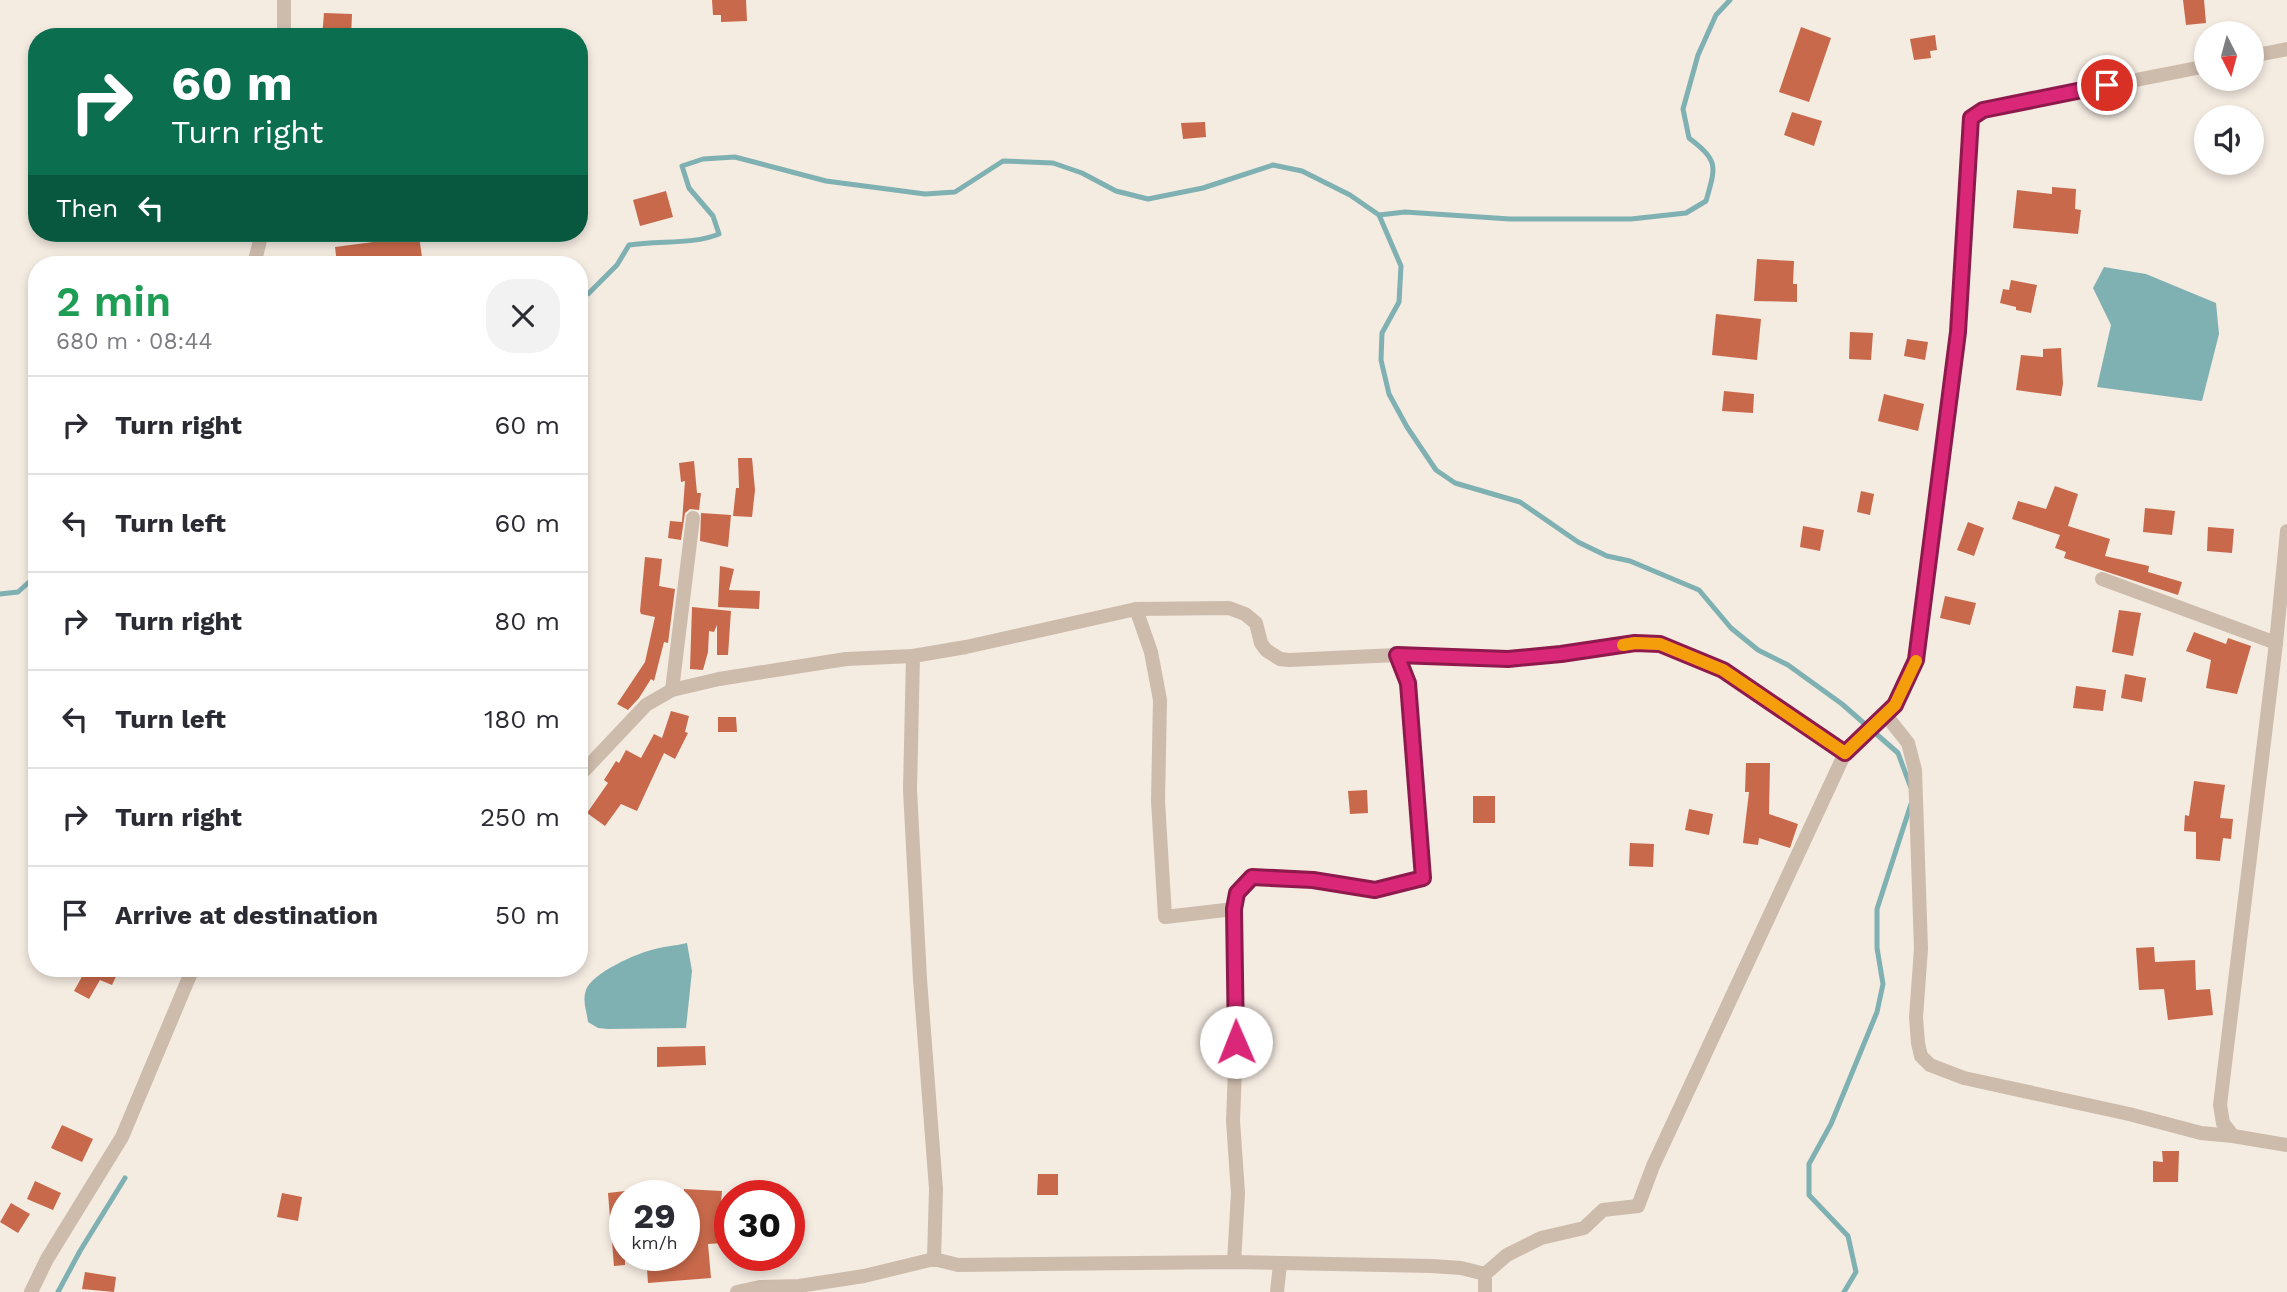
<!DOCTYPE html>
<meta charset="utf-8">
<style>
body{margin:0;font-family:"Work Sans",sans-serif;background:#f2f2f3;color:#2b2b33;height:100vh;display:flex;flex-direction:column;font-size:26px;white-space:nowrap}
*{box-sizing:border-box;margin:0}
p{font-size:23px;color:#7c7c81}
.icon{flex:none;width:38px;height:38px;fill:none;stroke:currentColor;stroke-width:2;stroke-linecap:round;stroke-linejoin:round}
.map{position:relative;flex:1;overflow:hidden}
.sheet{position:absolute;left:28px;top:256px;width:560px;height:721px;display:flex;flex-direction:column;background:#fff;border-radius:28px;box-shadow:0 4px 10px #0003}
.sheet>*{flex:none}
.hud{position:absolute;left:28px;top:28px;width:560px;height:214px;border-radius:28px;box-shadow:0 4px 10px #0003;background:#0b6e4f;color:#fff;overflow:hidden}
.needle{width:46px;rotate:174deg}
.fabs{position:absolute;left:2194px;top:21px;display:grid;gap:14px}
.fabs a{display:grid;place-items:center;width:70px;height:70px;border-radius:50%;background:#fff;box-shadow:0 4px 10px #0003;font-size:35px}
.speed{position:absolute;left:609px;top:1180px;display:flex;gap:14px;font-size:35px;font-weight:700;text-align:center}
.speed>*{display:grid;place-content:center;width:91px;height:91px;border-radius:50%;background:#fff;box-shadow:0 4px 10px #0003;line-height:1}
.speed small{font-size:18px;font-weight:400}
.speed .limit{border:10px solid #d22;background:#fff;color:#111}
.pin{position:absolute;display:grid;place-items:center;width:60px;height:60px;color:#fff;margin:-30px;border:4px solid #fff;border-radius:50%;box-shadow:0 2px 7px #0007}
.me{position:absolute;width:77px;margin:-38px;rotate:359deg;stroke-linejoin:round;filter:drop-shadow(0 0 5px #0008)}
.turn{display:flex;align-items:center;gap:24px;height:147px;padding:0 28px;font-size:32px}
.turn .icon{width:91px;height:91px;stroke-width:2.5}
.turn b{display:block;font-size:49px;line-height:60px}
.then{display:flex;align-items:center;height:66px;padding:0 28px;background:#0003;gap:14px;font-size:26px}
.round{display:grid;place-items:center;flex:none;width:74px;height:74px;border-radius:28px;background:#f2f2f3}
.overview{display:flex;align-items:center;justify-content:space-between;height:119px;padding:0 28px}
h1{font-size:42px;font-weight:600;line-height:52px;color:#1e9e55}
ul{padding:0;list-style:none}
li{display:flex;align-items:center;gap:21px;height:98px;padding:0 28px;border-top:2px solid #e1e1e2}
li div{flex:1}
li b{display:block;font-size:26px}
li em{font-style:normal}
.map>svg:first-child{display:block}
</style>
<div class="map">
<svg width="2287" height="1292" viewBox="0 0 2287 1292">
<rect width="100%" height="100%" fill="#f4ebe1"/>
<g fill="#7fb0b2">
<polygon points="2104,267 2146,274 2216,303 2219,334 2202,401 2097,387 2111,325 2093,288"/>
<path d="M687 943 692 971 686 1028 608 1029 598 1028 588 1022C587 1011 582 1002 586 990 592 973 637 953 655 949 665 946 676 946 687 943Z"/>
</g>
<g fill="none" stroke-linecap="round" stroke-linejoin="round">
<g stroke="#7fb0b2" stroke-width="5">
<polyline points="1379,215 1401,266 1399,302 1382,333 1381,360 1389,394 1407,427 1436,470 1455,483 1520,502 1578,542 1607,556 1630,561 1699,590 1731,628 1758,650 1788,665 1842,704 1898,753 1911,788"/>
<path d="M579 292 588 294 617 265 629 245C659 240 692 245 719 234L713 216 689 188 682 166 703 159 735 157 826 181 925 194 955 192 1003 161 1053 163 1082 173 1116 191 1148 199 1203 188 1273 165 1302 171 1350 195 1379 215 1405 212 1510 219H1631L1686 213 1706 201C1716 166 1719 161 1689 138L1683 109 1698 55 1716 15 1730 0"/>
<polyline points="0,594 18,592 37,575"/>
<polyline points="58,1292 80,1251 125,1178"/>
<polyline points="1844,1292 1856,1272 1848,1236 1809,1195 1809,1164 1831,1124 1877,1012 1883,984 1877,948 1877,909 1911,804"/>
</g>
</g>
<g fill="#c8694b">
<polygon points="712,0 746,0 747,21 721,22 721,15 713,15"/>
<polygon points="2183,0 2204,0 2206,23 2186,25"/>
<polygon points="324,13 352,14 351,37 322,37"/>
<polygon points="1801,27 1831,38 1809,102 1779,92"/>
<polygon points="1935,35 1937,50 1930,51 1931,58 1914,60 1910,39"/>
<polygon points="1792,112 1822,121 1814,146 1784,135"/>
<polygon points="1205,122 1206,137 1183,139 1181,123"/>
<polygon points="2052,187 2076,189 2075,209 2081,210 2078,234 2013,228 2017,190 2052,194"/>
<polygon points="666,191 673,217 640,226 633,200"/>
<polygon points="419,236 423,264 337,264 335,247"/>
<polygon points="1757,259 1794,261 1793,284 1797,284 1797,302 1754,301"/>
<polygon points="2011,280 2037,285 2031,313 2016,310 2016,307 2000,303 2003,289 2009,290"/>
<polygon points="1716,314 1761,319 1757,360 1712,355"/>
<polygon points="1850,332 1873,333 1871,360 1849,359"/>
<polygon points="1907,339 1928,342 1925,360 1904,356"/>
<polygon points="2061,348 2063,384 2061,396 2016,390 2021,355 2043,357 2043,349"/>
<polygon points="1724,391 1754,394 1753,413 1722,411"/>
<polygon points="1884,394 1924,404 1918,431 1878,421"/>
<polygon points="738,458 752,458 755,490 752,517 733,516 736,488 739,488"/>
<polygon points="694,461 697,493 701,493 699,510 690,509 685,513 681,540 668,538 670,521 682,522 685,481 681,482 679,463"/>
<polygon points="2055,486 2078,494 2068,526 2110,539 2105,556 2149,566 2148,572 2182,582 2178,595 2064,558 2066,552 2055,548 2060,535 2012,519 2018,501 2046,509"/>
<polygon points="1861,491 1874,494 1870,515 1857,512"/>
<polygon points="2145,508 2175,511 2172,535 2143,532"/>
<polygon points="701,513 731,515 728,547 700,541"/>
<polygon points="1968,522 1984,528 1974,556 1957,550"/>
<polygon points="1803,526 1824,530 1820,551 1800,547"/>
<polygon points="2208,527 2234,529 2232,553 2207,551"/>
<polygon points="645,557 662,559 659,586 675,589 668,643 664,642 654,681 651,679 639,698 628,710 617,704 645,662 655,617 641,614 640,611"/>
<polygon points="720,566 734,569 729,590 760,591 759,609 718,607"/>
<polygon points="1945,596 1976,603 1970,625 1940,618"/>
<polygon points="692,607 731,611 728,655 717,655 717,625 714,632 709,631 708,652 703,670 690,669"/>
<polygon points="2119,610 2141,613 2133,656 2112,652"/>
<polygon points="2194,632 2226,644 2228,638 2251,646 2237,694 2206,688 2211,660 2186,651"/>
<polygon points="2125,674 2146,678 2142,702 2121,698"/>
<polygon points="2076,686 2106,690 2103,711 2073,708"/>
<polygon points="671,711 689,716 685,732 688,733 675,759 664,753 637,811 621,804 605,826 587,813 608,783 604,780 616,761 619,763 626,750 641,758 654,734 662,738"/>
<polygon points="718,717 736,717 737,732 718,732"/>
<polygon points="1746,763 1770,763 1769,814 1798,824 1790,848 1759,838 1758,845 1743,843 1749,792 1745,792"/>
<polygon points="2194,781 2225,785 2220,818 2233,819 2231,839 2223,838 2220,861 2196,859 2196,832 2184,831 2185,815 2189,816"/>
<polygon points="1367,790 1368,813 1350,814 1348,791"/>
<rect x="1473" y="796" width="22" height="27"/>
<polygon points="1689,809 1713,814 1709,835 1685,830"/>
<polygon points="1630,843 1654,844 1653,867 1629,866"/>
<polygon points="2154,947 2155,962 2195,960 2196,990 2210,989 2213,1015 2168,1020 2164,989 2139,990 2136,948"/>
<polygon points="73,968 120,968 112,985 100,980 89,999 74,991 84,973"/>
<polygon points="705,1046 706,1065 657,1067 657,1047"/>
<polygon points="62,1125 93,1139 82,1162 51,1148"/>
<polygon points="2162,1151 2179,1151 2178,1182 2153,1182 2153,1161 2163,1162"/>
<polygon points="1038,1174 1058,1174 1058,1195 1037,1195"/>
<polygon points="35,1181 61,1193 53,1210 27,1199"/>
<polygon points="684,1189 722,1191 719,1224 722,1223 724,1243 708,1244 711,1278 648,1283 646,1255 684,1255"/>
<polygon points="625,1191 625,1265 614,1266 608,1193"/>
<polygon points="282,1193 302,1197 298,1221 277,1217"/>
<polygon points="11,1203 30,1214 18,1233 0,1222"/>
<polygon points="85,1272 116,1277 114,1292 82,1289"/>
</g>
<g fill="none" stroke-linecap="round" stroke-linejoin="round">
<g stroke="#cdbbac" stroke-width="14">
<polyline points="284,37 284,0"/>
<polyline points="2252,56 2287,49"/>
<polyline points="254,264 262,233"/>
<polyline points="2287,531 2276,643 2220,1105 2223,1123 2233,1136 2287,1145"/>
<polyline points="2102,579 2276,643"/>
<polyline points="1136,609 1151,652 1160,700 1158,801 1165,917 1234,909 1236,1042 1233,1121 1238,1193 1234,1262"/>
<polyline points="913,656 910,790 920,979 936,1189 934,1259"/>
<polyline points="672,690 693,518"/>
<polyline points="1885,714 1908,743 1915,770 1921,949 1916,1017 1918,1043 1921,1056 1930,1065 1964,1078 2129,1114 2201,1133 2233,1136"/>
<polyline points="579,776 646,705 672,690 719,679 846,659 913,656 966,647 1136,609 1229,608 1245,614 1256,623 1261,643 1266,650 1280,659 1289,660 1397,655 1508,659 1561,655 1635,643 1660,644 1723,670 1845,753 1895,705 1916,660 1958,332 1971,118 1983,110 2207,66"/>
<polyline points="1234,909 1237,893 1252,877 1313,880 1375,890 1423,878 1408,683 1397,655"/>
<polyline points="31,1292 47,1259 122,1137 193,968"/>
<polyline points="737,1292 760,1287 799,1286 864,1276 934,1259 958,1265 1234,1262 1432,1266 1461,1268 1485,1274"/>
<polyline points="1277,1292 1280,1264"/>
<polyline points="1485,1292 1485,1274 1507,1255 1541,1238 1584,1228 1603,1210 1638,1206 1653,1166 1845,753"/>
</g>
</g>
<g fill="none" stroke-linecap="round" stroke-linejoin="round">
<g stroke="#8e194d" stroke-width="18">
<polyline id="route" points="1236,1042 1234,909 1237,893 1252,877 1313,880 1375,890 1423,878 1408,683 1397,655 1508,659 1561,654 1635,643 1660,644 1723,670 1845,753 1895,705 1916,660 1958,332 1971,118 1983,110 2107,85"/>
</g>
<use href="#route" stroke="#db2777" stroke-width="12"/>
<polyline stroke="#f59e0b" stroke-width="12" points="1623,645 1635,643 1660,644 1723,670 1845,753 1895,705 1916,661"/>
</g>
</svg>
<div class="fabs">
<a><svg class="needle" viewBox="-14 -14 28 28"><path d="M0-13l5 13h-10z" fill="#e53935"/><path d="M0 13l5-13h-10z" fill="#7c7c81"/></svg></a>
<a><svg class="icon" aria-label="sound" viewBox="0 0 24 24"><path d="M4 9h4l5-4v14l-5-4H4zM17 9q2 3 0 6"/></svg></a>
</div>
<div class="speed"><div>29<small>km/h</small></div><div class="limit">30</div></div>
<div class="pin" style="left:2107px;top:85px;background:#d93025"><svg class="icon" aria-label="arrive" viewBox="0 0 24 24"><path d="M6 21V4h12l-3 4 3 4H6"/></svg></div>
<svg class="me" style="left:1236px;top:1042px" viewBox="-20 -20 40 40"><circle r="19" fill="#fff"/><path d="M0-13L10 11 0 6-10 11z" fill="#db2777"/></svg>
<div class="hud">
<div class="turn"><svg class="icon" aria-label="right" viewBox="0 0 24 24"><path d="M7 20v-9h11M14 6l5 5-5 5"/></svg><div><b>60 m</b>Turn right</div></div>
<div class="then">Then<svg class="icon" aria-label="left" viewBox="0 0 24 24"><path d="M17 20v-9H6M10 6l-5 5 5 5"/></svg></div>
</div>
<section class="sheet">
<div class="overview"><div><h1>2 min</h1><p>680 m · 08:44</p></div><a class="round"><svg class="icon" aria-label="close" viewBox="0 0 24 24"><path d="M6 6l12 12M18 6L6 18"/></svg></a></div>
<ul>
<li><svg class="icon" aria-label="right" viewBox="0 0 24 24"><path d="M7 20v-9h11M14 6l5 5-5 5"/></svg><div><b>Turn right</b></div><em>60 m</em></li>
<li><svg class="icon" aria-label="left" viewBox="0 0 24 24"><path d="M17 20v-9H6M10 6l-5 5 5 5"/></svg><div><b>Turn left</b></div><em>60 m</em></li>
<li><svg class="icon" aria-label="right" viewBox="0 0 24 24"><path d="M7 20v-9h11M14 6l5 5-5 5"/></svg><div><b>Turn right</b></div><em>80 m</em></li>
<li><svg class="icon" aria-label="left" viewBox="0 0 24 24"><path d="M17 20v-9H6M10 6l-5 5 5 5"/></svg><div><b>Turn left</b></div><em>180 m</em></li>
<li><svg class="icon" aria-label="right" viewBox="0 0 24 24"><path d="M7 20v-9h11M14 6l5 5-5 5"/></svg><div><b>Turn right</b></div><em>250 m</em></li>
<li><svg class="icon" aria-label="arrive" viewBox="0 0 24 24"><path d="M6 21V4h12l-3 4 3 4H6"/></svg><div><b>Arrive at destination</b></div><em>50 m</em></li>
</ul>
</section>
</div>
